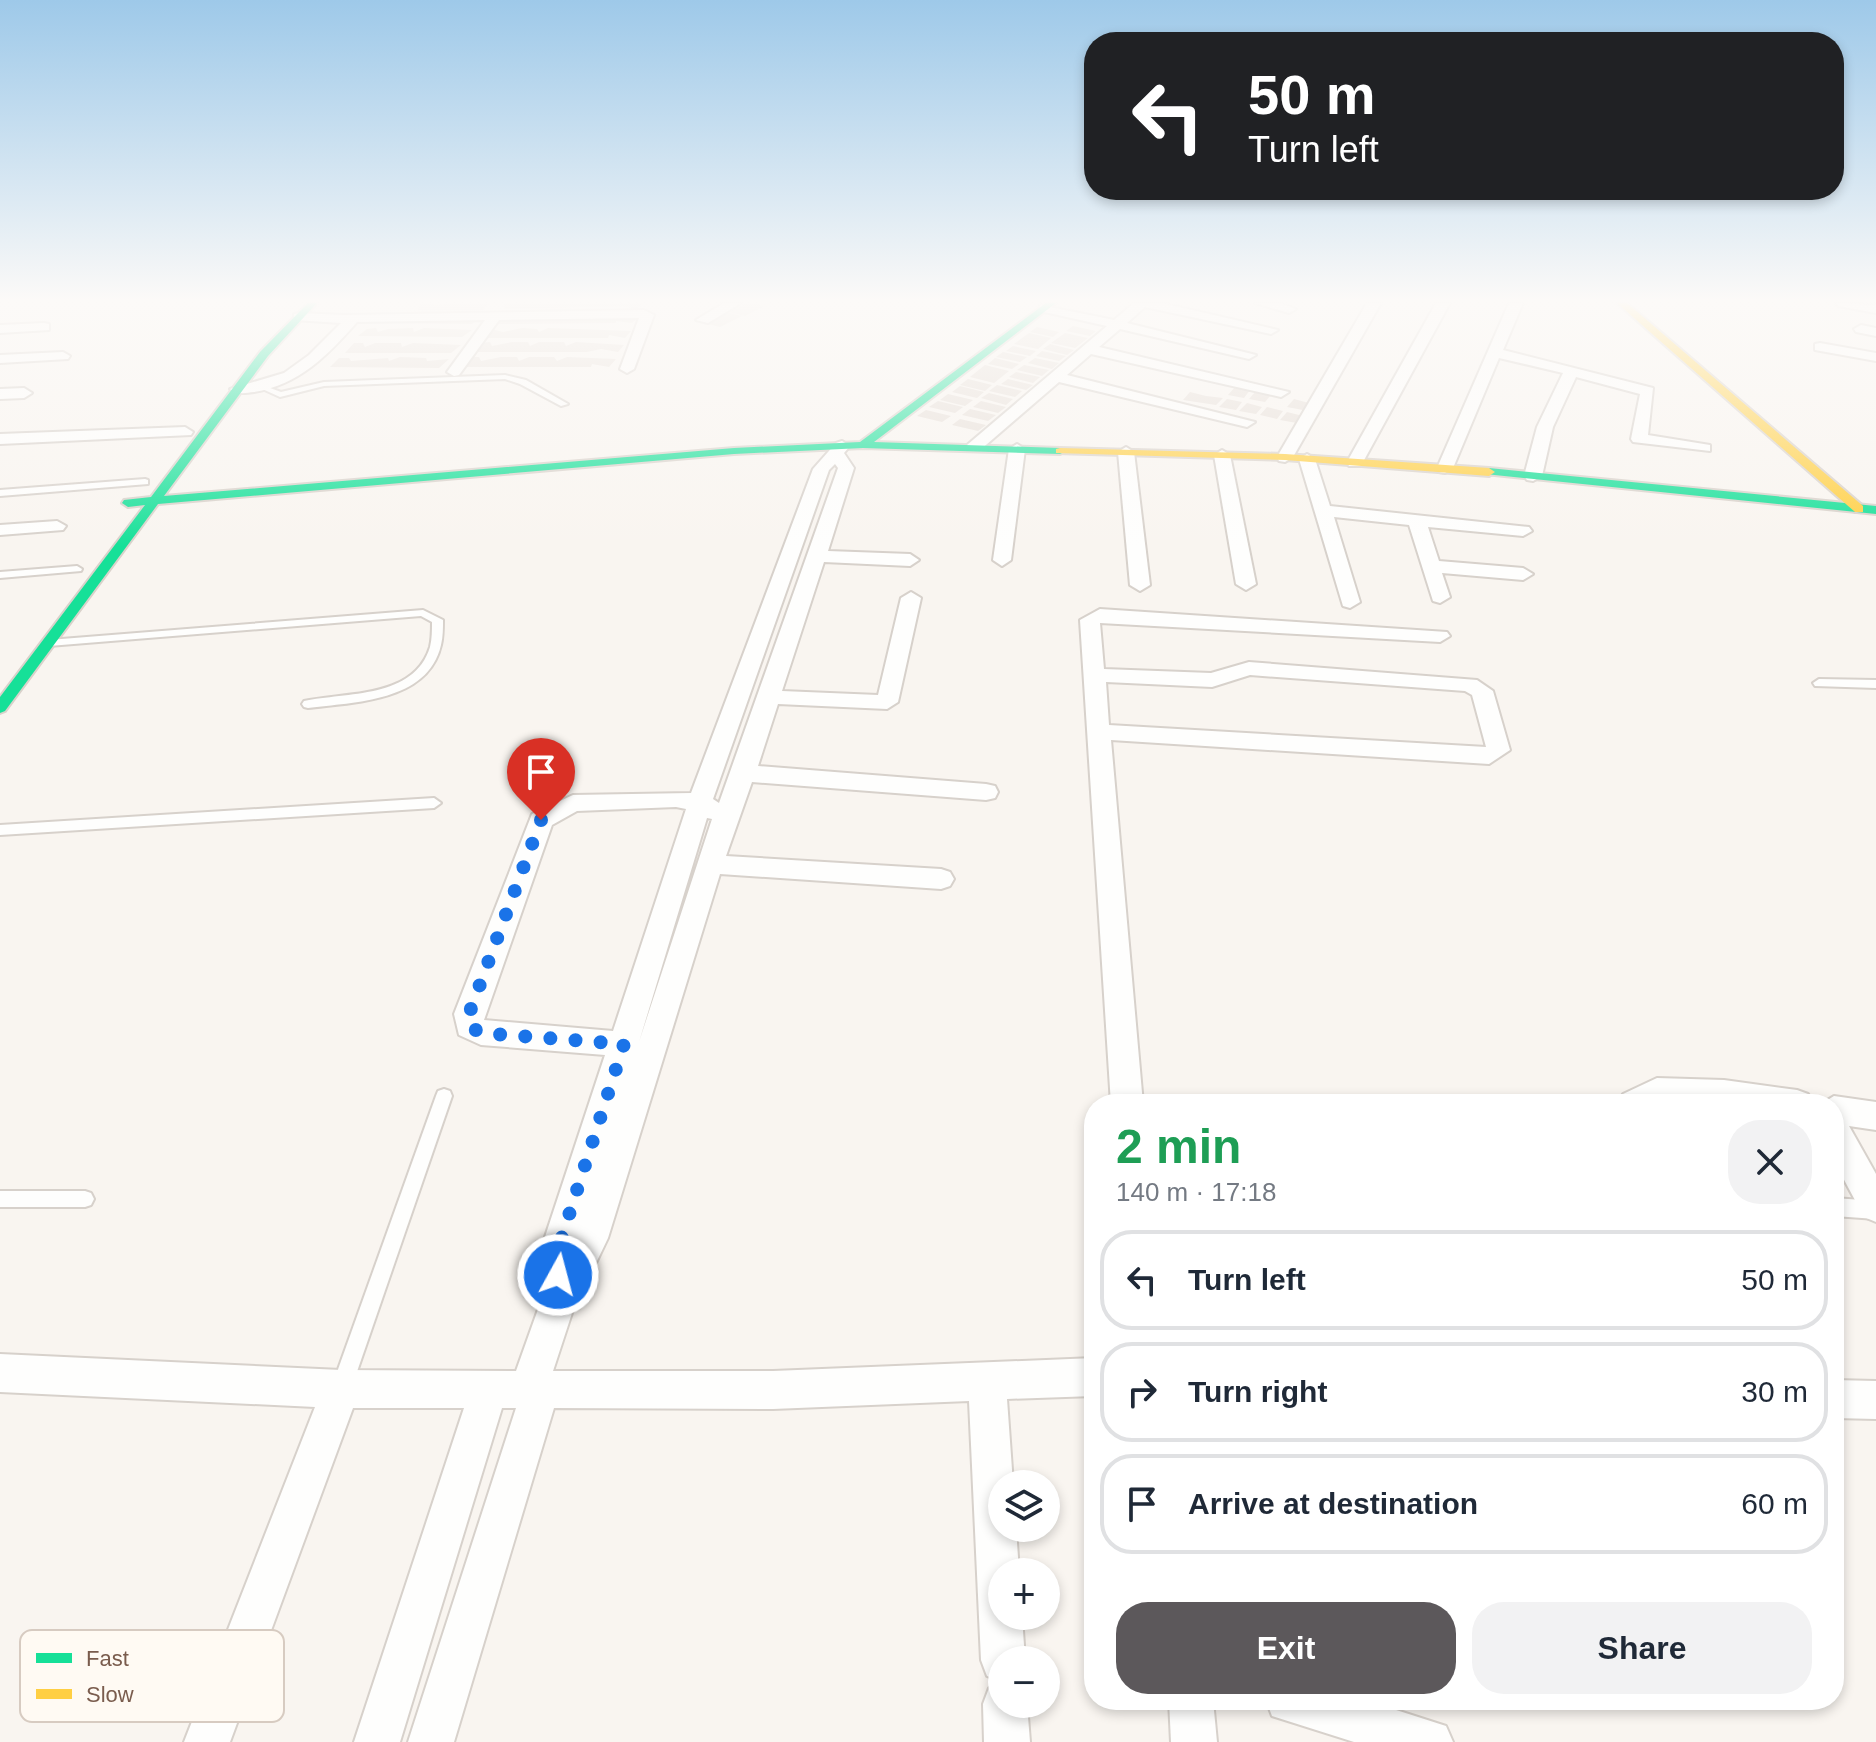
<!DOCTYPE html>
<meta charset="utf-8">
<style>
body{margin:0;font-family:Helvetica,sans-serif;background:#f2f2f3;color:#1f2937;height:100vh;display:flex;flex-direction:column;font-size:30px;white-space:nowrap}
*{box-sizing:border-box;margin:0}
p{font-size:26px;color:#747a83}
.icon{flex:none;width:44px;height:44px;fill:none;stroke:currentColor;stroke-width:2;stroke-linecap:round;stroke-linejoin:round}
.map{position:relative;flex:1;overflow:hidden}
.sheet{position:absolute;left:1084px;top:1094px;width:760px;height:616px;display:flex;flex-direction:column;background:#fff;border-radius:32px;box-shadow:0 4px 12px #0003}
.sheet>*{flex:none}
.guide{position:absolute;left:1084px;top:32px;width:760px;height:168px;border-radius:32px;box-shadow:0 4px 12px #0003;background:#202124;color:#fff;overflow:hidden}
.controls{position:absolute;left:988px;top:1470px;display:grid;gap:16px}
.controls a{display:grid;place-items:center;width:72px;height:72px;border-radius:50%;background:#fff;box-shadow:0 4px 12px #0003;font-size:40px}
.pin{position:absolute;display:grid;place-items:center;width:68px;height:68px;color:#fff;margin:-82px -34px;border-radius:50% 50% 50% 0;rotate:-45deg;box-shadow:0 0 8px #0007}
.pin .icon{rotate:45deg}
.me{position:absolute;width:88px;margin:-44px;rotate:7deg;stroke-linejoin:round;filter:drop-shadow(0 0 6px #0008)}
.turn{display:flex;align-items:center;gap:28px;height:168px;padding:0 32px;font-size:36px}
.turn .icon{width:104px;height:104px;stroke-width:2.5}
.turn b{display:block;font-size:56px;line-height:68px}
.round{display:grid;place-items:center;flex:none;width:84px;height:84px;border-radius:32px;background:#f2f2f3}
.overview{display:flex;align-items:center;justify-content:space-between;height:136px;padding:0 32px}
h1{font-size:48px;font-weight:700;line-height:60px;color:#1e9e55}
.action{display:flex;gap:16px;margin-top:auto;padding:16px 32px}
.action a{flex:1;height:92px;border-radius:32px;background:#5c585b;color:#fff;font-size:32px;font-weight:700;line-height:92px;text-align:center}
.action a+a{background:#f2f2f3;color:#1f2937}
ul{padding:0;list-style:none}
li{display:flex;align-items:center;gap:24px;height:100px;margin:0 16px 12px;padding:0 16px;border:4px solid #e0e1e3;border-radius:32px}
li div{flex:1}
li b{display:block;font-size:30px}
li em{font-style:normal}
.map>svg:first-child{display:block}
</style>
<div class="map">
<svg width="1876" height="1742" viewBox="0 0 1876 1742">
<rect width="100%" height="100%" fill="#f9f5f0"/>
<g fill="#e6ded7">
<polygon points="421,303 436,305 488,303 483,310 418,310"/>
<polygon points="505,303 521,304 643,303 637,309 622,306 504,309"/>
<polygon points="747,303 765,306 745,316 729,312"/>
<polygon points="726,312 742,316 720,327 704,323"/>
<polygon points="482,316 472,324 370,323 375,317"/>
<polygon points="498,316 639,317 632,323 616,321 616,323 496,324"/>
<polygon points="1073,326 1096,331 1090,336 1066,331"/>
<polygon points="1037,327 1059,332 1053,337 1030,332"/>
<polygon points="376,328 378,332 388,329 413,328 414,332 424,328 472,330 462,337 358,336 367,329"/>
<polygon points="522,328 537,329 539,332 548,328 631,331 625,338 609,335 608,338 485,338 491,329 503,332"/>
<polygon points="1029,333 1051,338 1038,349 1014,344"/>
<polygon points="1065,333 1088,338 1075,348 1051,343"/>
<polygon points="490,342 492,346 512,342 528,342 530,346 539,342 564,342 566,346 576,342 624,345 618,352 601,349 587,352 474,352 480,343"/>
<polygon points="354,343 363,343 365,347 375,343 401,343 402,347 413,343 461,345 451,353 345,353"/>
<polygon points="1050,344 1074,350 1067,355 1043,349"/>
<polygon points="1013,346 1036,351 1030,356 1006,351"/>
<polygon points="1042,351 1066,356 1059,361 1036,356"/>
<polygon points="1003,352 1027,357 1020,362 996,357"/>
<polygon points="400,357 426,358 427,361 449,359 439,368 330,367 339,358 349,358 351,361 388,358 389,361"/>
<polygon points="469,357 479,357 481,361 501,357 517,357 519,361 529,357 554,357 557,361 567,357 616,359 609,367 592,364 591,367 462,367"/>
<polygon points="995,358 1019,364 1012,369 988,364"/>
<polygon points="1035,358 1059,363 1052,369 1028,363"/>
<polygon points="985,365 1009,371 994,383 970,377"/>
<polygon points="1024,365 1049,370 1042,376 1017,370"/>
<polygon points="1016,372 1040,377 1033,383 1009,377"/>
<polygon points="968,379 992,385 985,391 960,385"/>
<polygon points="1008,379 1033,385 1026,390 1001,384"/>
<polygon points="997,385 1022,391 1015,397 989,391"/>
<polygon points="960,386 984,392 977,398 952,392"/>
<polygon points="1235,387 1250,390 1244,398 1228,395"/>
<polygon points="1256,391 1271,395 1265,402 1249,399"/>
<polygon points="1190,392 1206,396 1223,398 1216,405 1183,400"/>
<polygon points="989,393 1013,399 1006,405 981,398"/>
<polygon points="948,394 973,400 965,406 940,400"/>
<polygon points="1227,399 1242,402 1236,410 1219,407"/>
<polygon points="1294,399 1309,403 1303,410 1287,407"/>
<polygon points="938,401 963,407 955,413 929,407"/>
<polygon points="981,401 1006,407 998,413 973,407"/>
<polygon points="1247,403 1262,407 1256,414 1239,411"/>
<polygon points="1267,407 1283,411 1277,419 1260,415"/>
<polygon points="970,409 996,415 988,421 962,415"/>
<polygon points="926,410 951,416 942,422 917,416"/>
<polygon points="1287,412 1303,416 1297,423 1280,420"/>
<polygon points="960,419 986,425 978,431 952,425"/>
</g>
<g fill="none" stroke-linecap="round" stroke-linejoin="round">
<g stroke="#d7d1cb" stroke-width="4">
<g id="lane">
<polygon points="505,375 526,380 568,404 561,406 520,384 505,379 324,386 280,397 258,387 262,385 281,392 324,382"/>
<polygon points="145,479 148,480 148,484 0,496 0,490"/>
<polygon points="77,566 82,569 81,571 0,578 0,572"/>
<path d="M423 610 443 620C443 628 443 637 441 645 428 702 354 702 308 708L304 707 302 704 304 701C346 692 414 699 430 647 432 639 432 630 432 622L421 616 49 646 43 643 49 640Z"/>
<polygon points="1819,679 1876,680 1876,688 1815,686 1813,683"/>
<polygon points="434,798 441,803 434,808 0,835 0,825"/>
<polygon points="444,1089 450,1091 452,1096 351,1389 348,1396 341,1399 334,1396 331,1389 436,1096 438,1091"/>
<polygon points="0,1191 85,1191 91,1193 94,1199 91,1205 85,1207 0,1207"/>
<polygon points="1834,1198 1876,1201 1876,1219 1834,1216"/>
</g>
</g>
<g stroke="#d7d1cb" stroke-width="4">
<g id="street">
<polygon points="724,303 741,303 708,323 696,320"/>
<polygon points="1134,303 1162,303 1278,330 1271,334 1145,307 1127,323 1256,355 1249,359 1120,329 1099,347 1289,392 1281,397 1091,354 1067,375 1255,422 1247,427 1059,382 979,451 967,451 967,445 1107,326 1040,311 1040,305 1114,320"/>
<polygon points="1255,303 1280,303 1296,309 1289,313"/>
<polygon points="1367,303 1381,303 1293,457 1285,462 1279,461 1277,457"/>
<polygon points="1436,303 1450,303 1363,462 1361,466 1349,466 1347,462"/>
<polygon points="1509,303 1523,303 1503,350 1653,388 1648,435 1710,445 1710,451 1633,442 1631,439 1640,394 1576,377 1553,427 1542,476 1533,481 1527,480 1524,476 1537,427 1563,373 1499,358 1453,468 1445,473 1439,472 1437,468"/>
<polygon points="1836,303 1876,305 1876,313 1838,306"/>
<path d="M644 310 654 315 634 369 627 373 620 369 639 318 499 320 459 375 454 376 447 372 485 320 357 322C328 355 299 385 254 392 245 393 238 395 230 389L284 373 309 355 341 323 294 320V314L299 313 344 315Z"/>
<polygon points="44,323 49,324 49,330 0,333 0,325"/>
<polygon points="1861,325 1876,328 1876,336 1856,332 1854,329"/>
<polygon points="1820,343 1876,353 1876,361 1815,350 1815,344"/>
<polygon points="63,352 70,356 68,359 0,363 0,355"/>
<polygon points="0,389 24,388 32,393 24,398 0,399"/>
<polygon points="185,427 193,432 191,435 0,444 0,434"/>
<path d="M842 441 850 446 844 453 854 468 828 551 910 554 919 560 910 566 824 562 782 691 878 695 901 598 911 592 921 598 898 702 887 709 778 704 758 766 986 784 995 786 998 792 995 798 986 800 752 782 726 856 941 869 950 872 954 879 950 886 941 889 720 874 608 1238 572 1313 553 1371H773L1094 1358V1396L1007 1399 1013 1484H1002V1528H1016L1019 1572H1002V1616H1022L1025 1660H1002V1682L987 1676 981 1660 969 1401 773 1409 554 1408 454 1742H408L516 1408H502L400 1742H354L464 1408H353L230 1742H184L315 1407 0 1392V1354L341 1370 516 1371 541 1301 543 1243 605 1055 481 1045 459 1035 454 1014 532 814 573 795 691 793 813 469 836 443ZM835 464 838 468 719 803 713 799 829 470ZM676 807 686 809 613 1031 484 1020 552 825 577 811ZM707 818 712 819 639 1042Z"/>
<polygon points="1017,444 1025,449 1011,560 1002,566 993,560 1009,449"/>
<polygon points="1126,447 1134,452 1150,585 1140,591 1130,585 1118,452"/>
<polygon points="1222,450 1230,455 1256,584 1246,590 1236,584 1214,455"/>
<polygon points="1307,454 1315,459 1330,506 1529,527 1532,531 1523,536 1428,527 1439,561 1523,568 1533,574 1523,580 1442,573 1450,597 1440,603 1433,601 1409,525 1334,517 1360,602 1350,608 1343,606 1299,459"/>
<polygon points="57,521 66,526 63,530 0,535 0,525"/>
<path d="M1100 609 1447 632 1450 636 1440 642 1100 623 1104 669 1211 673 1249 662 1477 680 1493 691 1510 750 1489 764 1111 740 1143 1104H1111L1080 620ZM1250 675 1465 691 1472 695 1486 747 1109 725 1106 682 1212 687Z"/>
<polygon points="1657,1078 1724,1080 1797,1090 1808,1094 1813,1104 1618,1104 1623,1094"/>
<polygon points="1834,1096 1876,1102 1876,1130 1849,1126 1876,1174 1876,1222 1864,1217 1834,1161 1834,1104 1821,1104"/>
<polygon points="1834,1380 1876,1381 1876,1419 1834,1418"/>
<polygon points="1002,1683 1002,1704 1027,1704 1030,1742 984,1742 983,1704 989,1688"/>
<polygon points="1169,1700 1213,1700 1217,1742 1171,1742"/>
<polygon points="1266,1700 1365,1700 1446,1726 1453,1742 1354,1742 1272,1716"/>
</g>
</g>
<g stroke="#d9d2cb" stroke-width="4">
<g id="fast">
<polygon points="308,303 317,303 268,356 164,496 734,448 860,442 1046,303 1056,303 874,442 1060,448 1066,451 1060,454 863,448 734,454 158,504 5,711 0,713 0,697 145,505 128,507 122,503 124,500 151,497 260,352"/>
<polygon points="1489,468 1876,506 1876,514 1485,474 1483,472"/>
</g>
</g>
<g stroke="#d9d2cb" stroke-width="4">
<g id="slow">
<polygon points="1617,303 1627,303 1863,506 1863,512 1855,512"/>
<polygon points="1060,448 1285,454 1489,468 1495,472 1489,476 1285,460 1056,453 1056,449"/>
</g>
</g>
<use href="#lane" fill="#fefefd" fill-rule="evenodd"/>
<use href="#street" fill="#fefefd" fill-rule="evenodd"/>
<use href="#fast" fill="#16e098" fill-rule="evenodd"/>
<use href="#slow" fill="#ffcf43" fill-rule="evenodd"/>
</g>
<linearGradient id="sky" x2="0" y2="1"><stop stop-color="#9ec9e9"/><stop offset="0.55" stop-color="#fcfaf8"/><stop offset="1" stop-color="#fcfaf8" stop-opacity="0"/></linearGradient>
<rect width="1876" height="547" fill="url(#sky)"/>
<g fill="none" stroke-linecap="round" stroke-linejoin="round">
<polyline stroke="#1a73e8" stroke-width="14" stroke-dasharray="0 25.2" points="541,820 469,1014 469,1026 481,1033 624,1044 560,1243 558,1275"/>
</g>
<rect x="20" y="1630" width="264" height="92" rx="12" fill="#fffaf3" stroke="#d7cbc1" stroke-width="2"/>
<rect x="36" y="1653" width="36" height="10" fill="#16e098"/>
<rect x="36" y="1689" width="36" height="10" fill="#ffcf43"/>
<g font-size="22" fill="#7a5c4d">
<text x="86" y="1666">Fast</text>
<text x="86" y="1702">Slow</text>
</g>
</svg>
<div class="controls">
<a><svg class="icon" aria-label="layers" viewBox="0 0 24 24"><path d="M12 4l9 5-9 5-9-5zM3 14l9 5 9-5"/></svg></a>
<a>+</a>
<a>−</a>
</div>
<div class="pin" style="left:541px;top:820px;background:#d93025"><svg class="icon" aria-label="arrive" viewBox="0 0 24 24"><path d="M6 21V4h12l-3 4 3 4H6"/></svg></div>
<svg class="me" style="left:558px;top:1275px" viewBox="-20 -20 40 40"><circle r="17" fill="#1a73e8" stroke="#fff" stroke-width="3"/><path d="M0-11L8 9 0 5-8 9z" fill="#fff"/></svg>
<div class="guide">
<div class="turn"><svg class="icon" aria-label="left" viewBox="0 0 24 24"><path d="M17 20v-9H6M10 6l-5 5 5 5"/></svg><div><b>50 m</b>Turn left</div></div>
</div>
<section class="sheet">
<div class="overview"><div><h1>2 min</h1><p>140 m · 17:18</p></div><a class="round"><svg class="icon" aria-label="close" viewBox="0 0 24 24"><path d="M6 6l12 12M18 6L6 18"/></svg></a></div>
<ul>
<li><svg class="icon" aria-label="left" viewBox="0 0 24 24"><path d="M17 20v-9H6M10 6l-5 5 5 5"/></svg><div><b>Turn left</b></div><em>50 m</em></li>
<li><svg class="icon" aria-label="right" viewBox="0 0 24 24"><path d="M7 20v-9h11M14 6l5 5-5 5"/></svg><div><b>Turn right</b></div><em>30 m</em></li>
<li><svg class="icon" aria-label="arrive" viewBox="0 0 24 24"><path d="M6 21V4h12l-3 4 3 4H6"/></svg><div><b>Arrive at destination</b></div><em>60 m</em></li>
</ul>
<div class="action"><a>Exit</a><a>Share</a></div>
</section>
</div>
